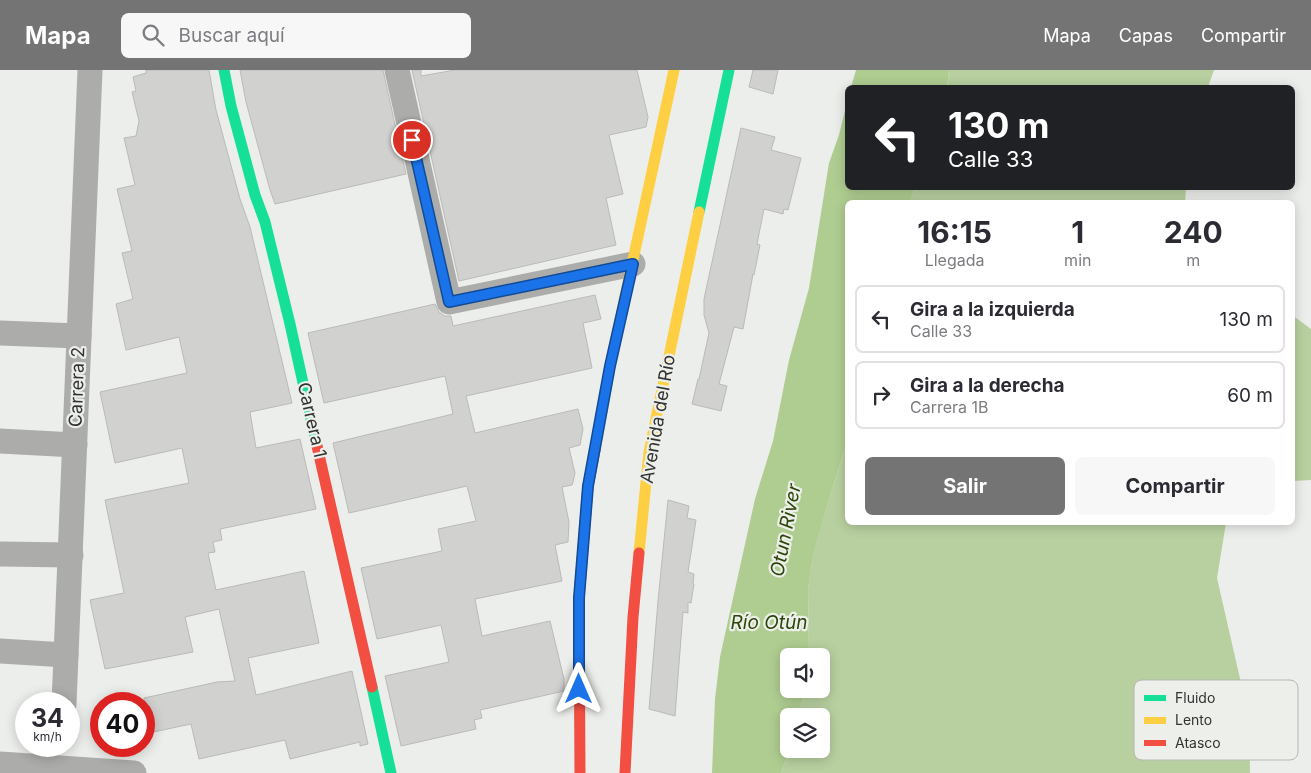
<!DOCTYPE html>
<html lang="es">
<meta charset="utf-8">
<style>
body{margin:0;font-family:Inter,sans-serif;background:#f7f7f7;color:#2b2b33;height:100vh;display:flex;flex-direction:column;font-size:19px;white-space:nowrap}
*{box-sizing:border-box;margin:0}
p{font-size:16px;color:#7c7c81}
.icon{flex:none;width:28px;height:28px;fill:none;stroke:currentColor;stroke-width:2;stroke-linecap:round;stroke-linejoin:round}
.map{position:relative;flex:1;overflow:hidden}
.sheet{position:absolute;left:845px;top:130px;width:450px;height:325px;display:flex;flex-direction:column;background:#fff;border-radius:8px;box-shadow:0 2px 12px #0003}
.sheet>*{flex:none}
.guide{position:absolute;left:845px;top:15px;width:450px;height:105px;border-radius:8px;box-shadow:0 2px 12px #0003;background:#202124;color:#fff;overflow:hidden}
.buttons{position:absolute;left:780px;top:578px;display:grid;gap:10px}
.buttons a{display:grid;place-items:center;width:50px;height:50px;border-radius:8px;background:#fff;box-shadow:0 2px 12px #0003;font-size:25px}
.speed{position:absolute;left:15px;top:622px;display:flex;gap:10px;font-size:25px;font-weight:700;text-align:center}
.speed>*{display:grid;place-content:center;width:65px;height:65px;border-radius:50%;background:#fff;box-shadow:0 2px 12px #0003;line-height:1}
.speed small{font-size:12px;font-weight:400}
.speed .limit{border:8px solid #d22;background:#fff;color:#111}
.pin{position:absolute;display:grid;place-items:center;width:42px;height:42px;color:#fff;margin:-21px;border:2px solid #fff;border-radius:50%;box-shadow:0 1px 5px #0007}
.me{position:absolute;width:55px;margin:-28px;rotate:0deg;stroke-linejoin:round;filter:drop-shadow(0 0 4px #0008)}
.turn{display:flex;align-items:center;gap:18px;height:105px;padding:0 20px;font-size:22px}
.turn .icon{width:65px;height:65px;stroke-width:2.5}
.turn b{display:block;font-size:35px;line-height:42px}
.eta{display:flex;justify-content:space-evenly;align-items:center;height:85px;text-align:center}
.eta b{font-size:30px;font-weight:700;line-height:35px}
.cta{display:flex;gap:10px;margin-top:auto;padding:10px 20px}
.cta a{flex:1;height:58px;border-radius:8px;background:#737473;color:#fff;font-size:20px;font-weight:700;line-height:58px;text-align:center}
.cta a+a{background:#f7f7f7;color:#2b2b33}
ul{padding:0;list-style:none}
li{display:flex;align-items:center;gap:15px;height:68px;margin:0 10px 8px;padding:0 10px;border:2px solid #e1e1e2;border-radius:8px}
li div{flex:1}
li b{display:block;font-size:19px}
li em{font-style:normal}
header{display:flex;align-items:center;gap:30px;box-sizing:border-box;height:70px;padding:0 25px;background:#737473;color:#fff}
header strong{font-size:24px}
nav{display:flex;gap:28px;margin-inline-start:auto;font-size:18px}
.search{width:350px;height:45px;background:#f7f7f7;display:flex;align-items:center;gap:12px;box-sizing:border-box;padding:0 18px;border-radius:8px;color:#7c7c81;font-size:19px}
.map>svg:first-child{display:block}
</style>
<header>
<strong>Mapa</strong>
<div class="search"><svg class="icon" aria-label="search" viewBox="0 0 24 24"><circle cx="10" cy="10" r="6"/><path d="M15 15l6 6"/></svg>Buscar aquí</div>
<nav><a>Mapa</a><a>Capas</a><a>Compartir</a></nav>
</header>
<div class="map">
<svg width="1311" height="703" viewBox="0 0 1311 703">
<rect width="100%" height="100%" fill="#eceeeb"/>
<g fill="#b8d0a0">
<polygon points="949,0 1214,0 1208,17 947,17"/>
<polygon points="915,118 1186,118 1185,132 910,132"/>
<polygon points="1292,245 1311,259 1311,410 1293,411"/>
<polygon points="847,372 848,452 1226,453 1217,508 1249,648 1250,703 781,703 790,679 821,679 821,646 799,646 805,619 821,619 821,586 809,586 808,518 814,480 833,416"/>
</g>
<g fill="#afcd91">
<polygon points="856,0 949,0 947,17 851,17"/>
<polygon points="847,32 848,118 915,118 910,132 848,132 847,372 833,416 814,481 808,518 809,586 789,586 789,619 805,619 799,646 789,646 790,679 781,703 712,703 715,629 720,587 755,429 773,371 789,290 809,218 829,93 839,65"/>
</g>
<g fill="#d1d2d0" stroke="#babbb9">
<polygon points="146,0 209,0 216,40 240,129 250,157 292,333 250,342 256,378 300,369 316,439 220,459 222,470 213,472 215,482 208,483 216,520 304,501 319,573 248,588 256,625 352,601 368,674 360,676 360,672 290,689 285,670 199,689 191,654 144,664 144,628 217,612 235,611 219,539 185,547 193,582 105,599 90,530 124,523 105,430 189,413 182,378 115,393 100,322 187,303 179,267 126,280 116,234 133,229 122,183 132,181 117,119 135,115 124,68 136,66 139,51 132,22 136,21 133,7 146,3"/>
<polygon points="240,0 383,0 406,104 275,134 270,120 246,32"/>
<polygon points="412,0 421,0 421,6 455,0 637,0 648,47 646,57 609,65 623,124 606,128 616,175 459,211"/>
<polygon points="753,0 778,0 773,24 749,17"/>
<polygon points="741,58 775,67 771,80 801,88 788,140 784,139 783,144 764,139 757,174 760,175 754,205 753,204 743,259 734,257 719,314 727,316 721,341 692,334 698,309 699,309 709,263 704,245 704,229"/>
<polygon points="595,225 601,249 583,253 592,298 466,326 475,363 578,339 583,359 580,375 569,378 575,403 573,412 572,415 562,417 569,452 568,472 555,475 562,511 475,529 482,566 550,551 564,609 564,621 480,640 482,648 474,650 476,659 401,676 385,606 449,592 441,555 377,569 361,498 442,481 438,459 476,451 467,416 349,443 333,373 453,344 445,306 324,333 308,263 435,234 439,242 445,246 451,246 453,256"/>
<polygon points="668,430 689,436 687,448 696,450 688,502 694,504 693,514 694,514 691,533 688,532 688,543 683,542 675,646 649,639 658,531"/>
</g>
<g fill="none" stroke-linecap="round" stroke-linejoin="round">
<g stroke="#acadab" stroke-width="25">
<polyline points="397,0 449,232 633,194"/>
<polyline points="0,263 79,266"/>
<polyline points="0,371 75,375"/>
<polyline points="0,484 71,485"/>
<polyline points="0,581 66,585"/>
<polyline points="64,634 90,0"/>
<polyline points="0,694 134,703"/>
</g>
<g stroke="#16e098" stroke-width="11">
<polyline points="224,0 231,36 255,125 265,152 290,254 317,376"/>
<polyline points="699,142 729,0"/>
<polyline points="372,617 391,703"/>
</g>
<g stroke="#ffcf43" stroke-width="11">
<polyline points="595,380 610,296 674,0"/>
<polyline points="639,483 649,382 699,142"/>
</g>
<g stroke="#f24e42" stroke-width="11">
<polyline points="317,376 372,617"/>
<polyline points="580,703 579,528 588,416 595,380"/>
<polyline points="625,703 633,547 639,483"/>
</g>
</g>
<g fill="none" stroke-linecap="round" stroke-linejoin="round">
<g stroke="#114b97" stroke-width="12">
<polyline id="route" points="412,70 449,232 633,194 610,296 588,416 579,528 579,619"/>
</g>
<use href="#route" stroke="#1a73e8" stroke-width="9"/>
</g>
<g text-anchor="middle" stroke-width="4.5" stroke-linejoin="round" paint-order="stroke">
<g font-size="18" fill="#323332" stroke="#ecefea">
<text transform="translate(77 317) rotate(-88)" y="6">Carrera 2</text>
<text transform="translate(658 349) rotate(-80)" y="6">Avenida del Río</text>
<text transform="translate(312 350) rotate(77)" y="6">Carrera 1</text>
</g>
<g font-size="19" font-style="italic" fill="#2c4607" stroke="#ecefea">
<text transform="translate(785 460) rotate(-79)" y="7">Otun River</text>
<text x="769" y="559">Río Otún</text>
</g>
</g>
<rect x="1134" y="610" width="164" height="80" rx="8" fill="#ecefea" stroke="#b4b7b3" stroke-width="1"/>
<rect x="1144" y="625" width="22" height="6" fill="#16e098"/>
<rect x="1144" y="647" width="22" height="7" fill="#ffcf43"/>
<rect x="1144" y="670" width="22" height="6" fill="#f24e42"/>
<g font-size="14" fill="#323332">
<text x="1175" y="633">Fluido</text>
<text x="1175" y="655">Lento</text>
<text x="1175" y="678">Atasco</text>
</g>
</svg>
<div class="buttons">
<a><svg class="icon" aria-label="sound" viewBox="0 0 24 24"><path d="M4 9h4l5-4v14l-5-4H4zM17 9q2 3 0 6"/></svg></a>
<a><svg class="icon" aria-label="layers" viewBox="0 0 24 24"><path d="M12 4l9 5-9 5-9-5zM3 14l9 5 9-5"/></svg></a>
</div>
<div class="speed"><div>34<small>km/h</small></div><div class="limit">40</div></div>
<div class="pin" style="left:412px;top:70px;background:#d93025"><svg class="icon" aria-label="arrive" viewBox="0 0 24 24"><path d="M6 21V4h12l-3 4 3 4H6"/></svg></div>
<svg class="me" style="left:579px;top:619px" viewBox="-20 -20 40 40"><path d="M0-17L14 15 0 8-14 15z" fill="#1a73e8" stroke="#fff" stroke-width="4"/></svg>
<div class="guide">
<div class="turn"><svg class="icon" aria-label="left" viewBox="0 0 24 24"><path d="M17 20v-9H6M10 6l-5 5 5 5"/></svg><div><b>130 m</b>Calle 33</div></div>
</div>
<section class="sheet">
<div class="eta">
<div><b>16:15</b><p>Llegada</p></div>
<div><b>1</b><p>min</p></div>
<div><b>240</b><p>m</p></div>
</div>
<ul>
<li><svg class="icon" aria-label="left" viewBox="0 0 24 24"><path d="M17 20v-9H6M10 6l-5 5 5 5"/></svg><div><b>Gira a la izquierda</b><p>Calle 33</p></div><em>130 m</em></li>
<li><svg class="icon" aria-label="right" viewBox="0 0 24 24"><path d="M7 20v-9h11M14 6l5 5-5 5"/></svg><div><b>Gira a la derecha</b><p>Carrera 1B</p></div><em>60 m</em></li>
</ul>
<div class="cta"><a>Salir</a><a>Compartir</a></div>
</section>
</div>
